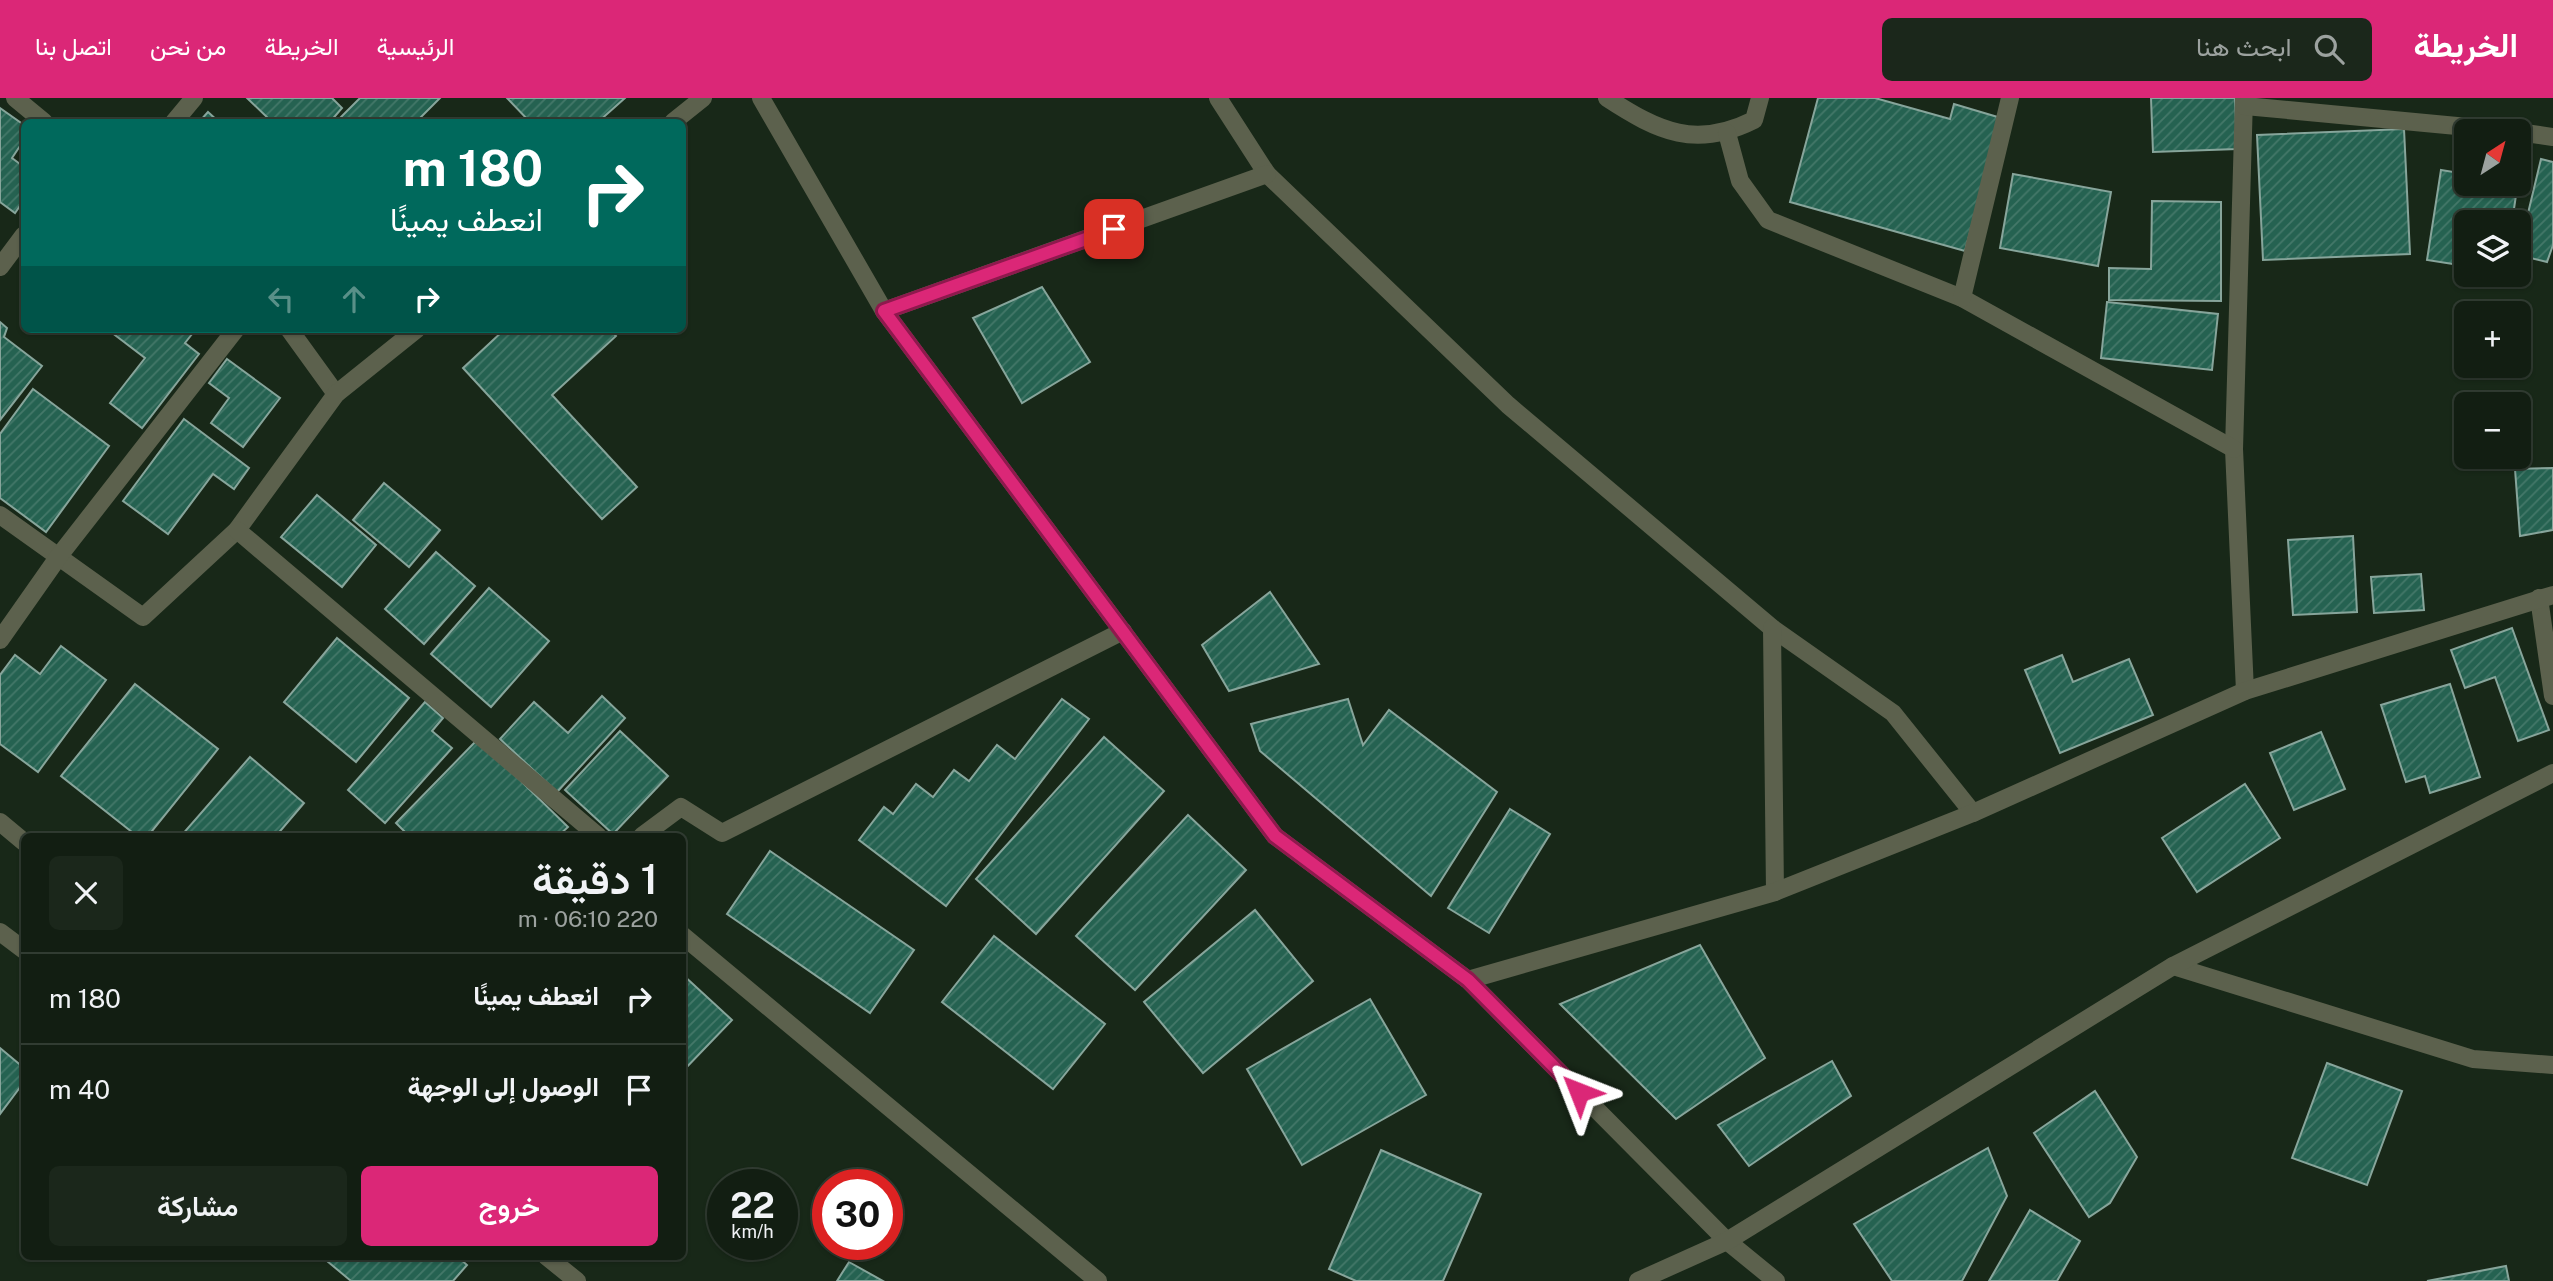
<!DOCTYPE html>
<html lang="ar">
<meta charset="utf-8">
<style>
body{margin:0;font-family:"Public Sans",Vazirmatn,sans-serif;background:#1b271b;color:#f1f3f6;direction:rtl;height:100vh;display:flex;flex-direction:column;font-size:26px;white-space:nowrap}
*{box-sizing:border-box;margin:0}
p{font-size:23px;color:#9ca29f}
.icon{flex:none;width:38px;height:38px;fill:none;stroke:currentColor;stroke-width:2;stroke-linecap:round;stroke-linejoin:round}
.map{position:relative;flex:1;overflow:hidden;direction:ltr}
.side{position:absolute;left:21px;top:735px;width:665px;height:427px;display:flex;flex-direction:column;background:#121e12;border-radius:10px;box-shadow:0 2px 5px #0004,0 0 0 2px #313c32;direction:rtl}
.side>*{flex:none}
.top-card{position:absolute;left:21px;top:21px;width:665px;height:214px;border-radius:10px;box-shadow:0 2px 5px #0004,0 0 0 2px #313c32;direction:rtl;background:#00695c;color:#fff;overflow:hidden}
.needle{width:46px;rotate:36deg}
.controls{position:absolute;left:2454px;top:21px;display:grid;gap:14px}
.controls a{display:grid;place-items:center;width:77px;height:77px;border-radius:10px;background:#121e12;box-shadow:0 2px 5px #0004,0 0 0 2px #313c32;font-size:35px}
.speed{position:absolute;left:707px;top:1071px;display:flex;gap:14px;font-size:35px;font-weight:700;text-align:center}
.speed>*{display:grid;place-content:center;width:91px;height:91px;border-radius:50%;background:#121e12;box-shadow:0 2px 5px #0004,0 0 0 2px #313c32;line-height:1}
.speed small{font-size:18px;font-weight:400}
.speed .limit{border:10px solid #d22;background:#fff;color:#111}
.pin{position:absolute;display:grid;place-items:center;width:60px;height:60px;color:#fff;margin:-30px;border-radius:14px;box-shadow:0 4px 10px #0006}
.me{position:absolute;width:77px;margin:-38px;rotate:315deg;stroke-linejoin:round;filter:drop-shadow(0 0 5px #0008)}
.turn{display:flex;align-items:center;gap:24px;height:147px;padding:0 28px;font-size:32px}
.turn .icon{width:91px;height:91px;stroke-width:2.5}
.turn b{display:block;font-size:49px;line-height:60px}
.lanes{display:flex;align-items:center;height:66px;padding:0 28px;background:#0003;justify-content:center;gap:35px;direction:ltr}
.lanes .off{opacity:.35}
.round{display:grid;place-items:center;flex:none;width:74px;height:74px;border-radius:10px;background:#1b271b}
.summary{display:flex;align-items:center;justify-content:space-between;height:119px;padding:0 28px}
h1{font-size:42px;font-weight:600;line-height:52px}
.cta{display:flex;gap:14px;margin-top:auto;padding:14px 28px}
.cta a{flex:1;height:80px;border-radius:10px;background:#db2777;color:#fff;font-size:28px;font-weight:600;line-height:80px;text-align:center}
.cta a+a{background:#1b271b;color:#f1f3f6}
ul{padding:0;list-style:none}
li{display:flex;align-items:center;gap:21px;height:91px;padding:0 28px;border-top:2px solid #313c32}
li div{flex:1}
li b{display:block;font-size:26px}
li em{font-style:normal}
header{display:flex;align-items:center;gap:42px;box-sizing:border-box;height:98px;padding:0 35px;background:#db2777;color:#fff}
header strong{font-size:33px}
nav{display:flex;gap:38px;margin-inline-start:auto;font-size:24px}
.search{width:490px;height:63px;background:#1b271b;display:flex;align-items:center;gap:18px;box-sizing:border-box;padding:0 24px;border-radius:10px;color:#9ca29f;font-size:26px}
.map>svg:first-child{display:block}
</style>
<header>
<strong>الخريطة</strong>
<div class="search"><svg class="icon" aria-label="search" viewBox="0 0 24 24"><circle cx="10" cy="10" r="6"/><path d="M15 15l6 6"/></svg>ابحث هنا</div>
<nav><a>الرئيسية</a><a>الخريطة</a><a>من نحن</a><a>اتصل بنا</a></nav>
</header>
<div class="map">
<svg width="2553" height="1183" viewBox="0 0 2553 1183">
<defs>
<pattern id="building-hatch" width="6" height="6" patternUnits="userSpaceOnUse" patternTransform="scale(1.75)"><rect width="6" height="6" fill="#256251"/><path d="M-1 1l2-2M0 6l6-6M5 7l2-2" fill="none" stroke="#447869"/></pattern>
</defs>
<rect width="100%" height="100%" fill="#182818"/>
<g fill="url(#building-hatch)" stroke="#87a59b" stroke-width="2">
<polygon points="247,0 332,0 342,10 330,24 272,24"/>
<polygon points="360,0 440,0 416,24 346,24 341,19"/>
<polygon points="507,0 625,0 598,24 530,24"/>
<polygon points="1818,0 1875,0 1950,21 1954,6 2001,20 1965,153 1790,104"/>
<polygon points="2151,0 2235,0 2237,51 2153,54"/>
<polygon points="0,10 24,27 24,42 12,60 24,69 24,102 15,115 0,104"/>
<polygon points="208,14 219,24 199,24"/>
<polygon points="2404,31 2410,156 2263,162 2257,37"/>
<polygon points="2541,61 2553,64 2553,147 2547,164 2518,157"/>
<polygon points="2441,72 2466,76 2466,86 2518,84 2512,124 2466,124 2466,168 2427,162"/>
<polygon points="2013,76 2111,94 2098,168 2000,150"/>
<polygon points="2152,103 2221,104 2221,203 2109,202 2109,170 2151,171"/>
<polygon points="1042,189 1090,264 1022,305 973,220"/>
<polygon points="2107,204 2218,216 2212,272 2101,260"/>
<polygon points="0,224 7,230 4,239 42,268 0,322"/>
<polygon points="107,231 196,231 185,245 199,256 142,330 110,305 145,260"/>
<polygon points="505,231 610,231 616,238 552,297 637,389 602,421 463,270"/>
<polygon points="227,261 280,300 243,349 211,325 229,300 209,285"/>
<polygon points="33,291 109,348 46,434 0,400 0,336"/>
<polygon points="184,321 249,370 234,391 213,376 168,436 123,403"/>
<polygon points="2553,370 2553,432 2520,438 2515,371"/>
<polygon points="384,385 440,432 409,469 353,422"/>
<polygon points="317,397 376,447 342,489 281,439"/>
<polygon points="2353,438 2357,514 2293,517 2288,442"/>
<polygon points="436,454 475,488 424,546 385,511"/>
<polygon points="2421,476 2424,512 2374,515 2371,479"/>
<polygon points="489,490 549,543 491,609 431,556"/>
<polygon points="1270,494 1319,566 1229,593 1202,547"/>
<polygon points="2512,530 2549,632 2518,643 2495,579 2465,590 2451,552"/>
<polygon points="337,540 409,600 356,664 284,604"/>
<polygon points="61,548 106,582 38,674 0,646 0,577 15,557 40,576"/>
<polygon points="2062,557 2073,584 2129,561 2153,617 2060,655 2025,572"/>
<polygon points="135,586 218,651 148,738 137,738 61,678"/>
<polygon points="2450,586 2480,679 2430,695 2425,678 2406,684 2381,607"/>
<polygon points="602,598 625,620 557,694 500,641 534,604 568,635"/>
<polygon points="1062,601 1089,621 946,808 859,742 884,709 893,716 916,686 933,699 954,672 969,683 997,647 1015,661"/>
<polygon points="1348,601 1363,647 1389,612 1497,694 1431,798 1260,653 1251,626"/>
<polygon points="425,604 443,620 432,633 452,650 385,725 348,692"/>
<polygon points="620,633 668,678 613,736 565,692"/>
<polygon points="2321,634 2345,691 2294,712 2270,655"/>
<polygon points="1104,639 1164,693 1036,836 976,781"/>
<polygon points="478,641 568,729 558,738 409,738 396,725"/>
<polygon points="250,659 304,705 276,738 181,738"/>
<polygon points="2245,686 2280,740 2197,794 2162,740"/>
<polygon points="1510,711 1550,736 1489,835 1448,810"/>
<polygon points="1188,717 1246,772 1135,892 1076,838"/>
<polygon points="770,753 914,852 870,915 727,816"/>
<polygon points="1255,812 1313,883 1203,975 1144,904"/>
<polygon points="994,838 1105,926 1053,991 942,904"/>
<polygon points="1700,847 1765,960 1676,1021 1560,906"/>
<polygon points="682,876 732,922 682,974"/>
<polygon points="1370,901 1426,997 1302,1067 1247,971"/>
<polygon points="0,950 24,970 24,984 0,1016"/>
<polygon points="1832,963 1851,998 1749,1068 1718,1027"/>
<polygon points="2327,965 2402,993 2367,1087 2292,1060"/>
<polygon points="2095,993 2137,1059 2110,1105 2089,1119 2034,1035"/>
<polygon points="1988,1050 2007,1098 1962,1183 1892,1183 1854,1126"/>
<polygon points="1381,1052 1481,1096 1443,1183 1356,1183 1329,1171"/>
<polygon points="2030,1112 2080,1143 2057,1183 1989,1183"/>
<polygon points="321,1158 457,1158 467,1167 453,1183 351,1183"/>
<polygon points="849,1164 883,1183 837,1183"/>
<polygon points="2506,1168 2509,1183 2427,1183"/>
</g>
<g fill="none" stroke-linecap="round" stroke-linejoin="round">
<g stroke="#5c614d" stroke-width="18">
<polyline points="15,0 44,24"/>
<polyline points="761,0 884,213 1275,738 1468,882 1727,1143 1776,1183"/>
<polyline points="1218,0 1267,76 1508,307 1772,530 1893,615 1973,715"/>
<path d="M1607 0C1659 34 1696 51 1754 22L1760 0"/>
<polyline points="2244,0 2234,351 2245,593"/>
<polyline points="2245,8 2510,33"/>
<polyline points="174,24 194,0"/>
<polyline points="673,24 703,0"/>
<polyline points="2518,34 2553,39"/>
<polyline points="1727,35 1740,83 1768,122 1962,200 2234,351"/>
<polyline points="0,169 24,137"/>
<polyline points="1962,200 2010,0"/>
<polyline points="884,213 1267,76"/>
<polyline points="289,231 336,296"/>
<polyline points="0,417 143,519 237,432 336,296 417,231"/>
<polyline points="237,432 598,738"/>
<polyline points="2539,500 2553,598"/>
<polyline points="1772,530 1775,794"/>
<polyline points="0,542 59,458 236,231"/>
<polyline points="0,724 24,744"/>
<polyline points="642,738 681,709 722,735 1123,533"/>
<polyline points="0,834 24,852"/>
<polyline points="682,837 1098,1183"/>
<polyline points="2173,868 2473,961 2553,967"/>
<polyline points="1468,882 1775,794 1973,715 2245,593 2553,497"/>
<polyline points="546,1158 577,1183"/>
<polyline points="1638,1183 1727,1143 2173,868 2553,675"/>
</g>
</g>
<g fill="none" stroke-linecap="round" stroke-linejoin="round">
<g stroke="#8e194d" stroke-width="18">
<polyline id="route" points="1114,131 884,213 1275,738 1468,882 1579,994"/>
</g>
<use href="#route" stroke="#db2777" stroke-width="12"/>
</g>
</svg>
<div class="controls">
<a><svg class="needle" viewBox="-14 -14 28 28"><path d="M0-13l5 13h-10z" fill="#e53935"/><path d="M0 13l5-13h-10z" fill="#9ca29f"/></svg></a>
<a><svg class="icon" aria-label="layers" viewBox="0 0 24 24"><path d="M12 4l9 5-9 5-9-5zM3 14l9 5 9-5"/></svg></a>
<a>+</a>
<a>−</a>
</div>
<div class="speed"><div>22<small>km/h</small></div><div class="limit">30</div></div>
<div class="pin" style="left:1114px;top:131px;background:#d93025"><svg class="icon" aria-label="arrive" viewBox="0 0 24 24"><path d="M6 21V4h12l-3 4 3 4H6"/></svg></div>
<svg class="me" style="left:1579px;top:994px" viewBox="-20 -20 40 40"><path d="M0-17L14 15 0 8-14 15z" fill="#db2777" stroke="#fff" stroke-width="4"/></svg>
<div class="top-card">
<div class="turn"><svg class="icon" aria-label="right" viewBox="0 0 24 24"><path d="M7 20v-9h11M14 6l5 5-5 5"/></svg><div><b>180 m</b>انعطف يمينًا</div></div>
<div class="lanes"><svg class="icon off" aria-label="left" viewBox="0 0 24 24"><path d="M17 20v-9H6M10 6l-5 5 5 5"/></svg><svg class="icon off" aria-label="ahead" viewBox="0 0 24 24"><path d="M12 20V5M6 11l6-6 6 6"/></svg><svg class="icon" aria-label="right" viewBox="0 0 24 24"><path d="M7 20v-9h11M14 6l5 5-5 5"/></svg></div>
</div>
<section class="side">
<div class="summary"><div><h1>1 دقيقة</h1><p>220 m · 06:10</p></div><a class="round"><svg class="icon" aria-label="close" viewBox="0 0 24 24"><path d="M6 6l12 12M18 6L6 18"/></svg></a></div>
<ul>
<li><svg class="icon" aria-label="right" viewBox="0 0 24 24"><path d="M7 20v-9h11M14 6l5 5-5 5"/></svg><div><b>انعطف يمينًا</b></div><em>180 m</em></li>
<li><svg class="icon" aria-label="arrive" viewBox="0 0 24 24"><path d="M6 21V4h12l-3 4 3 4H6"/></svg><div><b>الوصول إلى الوجهة</b></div><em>40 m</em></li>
</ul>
<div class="cta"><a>خروج</a><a>مشاركة</a></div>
</section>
</div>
